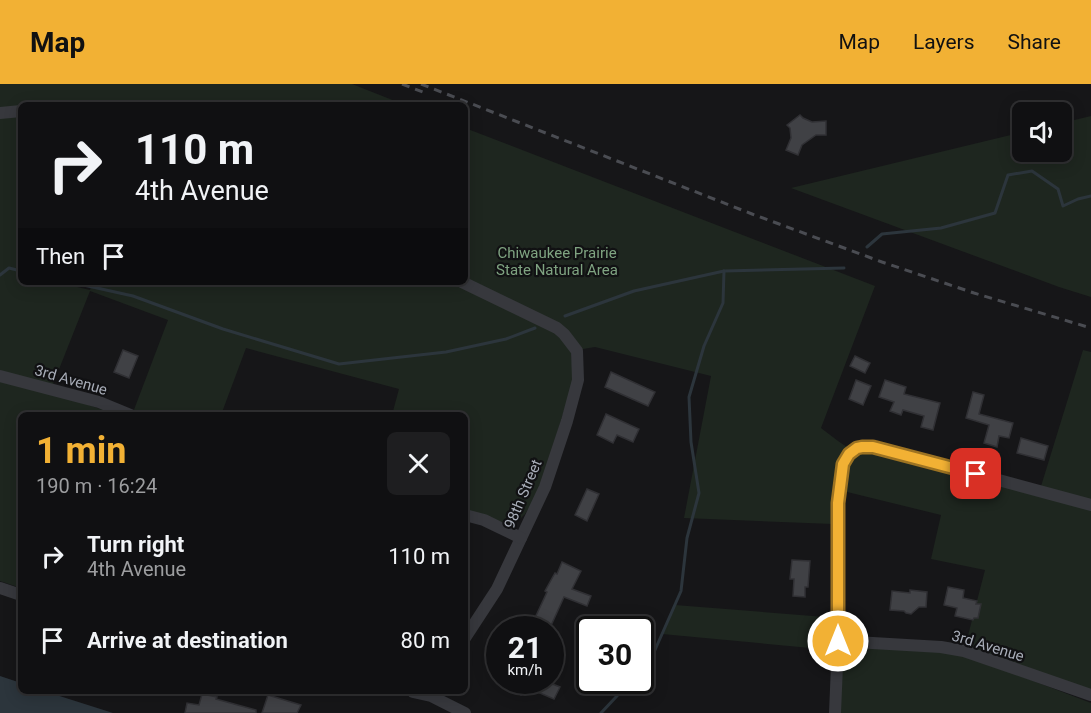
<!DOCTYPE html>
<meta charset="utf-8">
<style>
body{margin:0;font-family:Roboto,sans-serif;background:#1e1e20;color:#f1f3f6;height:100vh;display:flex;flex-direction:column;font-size:22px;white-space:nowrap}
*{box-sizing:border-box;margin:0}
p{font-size:20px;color:#9c9d9f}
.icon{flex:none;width:33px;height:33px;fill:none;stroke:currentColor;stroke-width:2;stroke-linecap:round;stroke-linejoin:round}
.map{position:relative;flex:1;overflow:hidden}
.details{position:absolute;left:18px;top:328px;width:450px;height:282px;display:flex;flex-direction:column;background:#101012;border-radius:9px;box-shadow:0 3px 15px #0003,0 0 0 2px #303032}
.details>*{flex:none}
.guide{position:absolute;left:18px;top:18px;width:450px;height:183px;border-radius:9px;box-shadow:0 3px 15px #0003,0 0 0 2px #303032;background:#101012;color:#f1f3f6;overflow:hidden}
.buttons{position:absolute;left:1012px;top:18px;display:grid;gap:12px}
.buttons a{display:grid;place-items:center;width:60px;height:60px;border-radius:9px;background:#101012;box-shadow:0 3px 15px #0003,0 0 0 2px #303032;font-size:30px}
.speed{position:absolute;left:486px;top:532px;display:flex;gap:12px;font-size:30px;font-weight:700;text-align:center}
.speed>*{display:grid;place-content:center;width:78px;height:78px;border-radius:50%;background:#101012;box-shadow:0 3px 15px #0003,0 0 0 2px #303032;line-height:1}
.speed small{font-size:15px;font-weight:400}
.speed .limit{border:3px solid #111;border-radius:9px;background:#fff;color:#111}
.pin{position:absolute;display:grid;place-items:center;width:51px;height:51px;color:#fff;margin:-26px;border-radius:12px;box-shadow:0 3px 9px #0006}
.me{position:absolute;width:66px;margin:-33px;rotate:0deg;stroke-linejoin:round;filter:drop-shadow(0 0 4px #0008)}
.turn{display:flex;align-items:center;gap:21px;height:126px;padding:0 18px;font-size:27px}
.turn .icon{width:78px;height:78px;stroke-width:2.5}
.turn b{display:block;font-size:42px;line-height:51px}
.then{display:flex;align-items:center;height:57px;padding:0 18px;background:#0003;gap:12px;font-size:22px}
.round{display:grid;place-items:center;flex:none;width:63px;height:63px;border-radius:9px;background:#1e1e20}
.head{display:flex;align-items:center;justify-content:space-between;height:102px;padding:0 18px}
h1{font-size:36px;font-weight:700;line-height:45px;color:#f2b134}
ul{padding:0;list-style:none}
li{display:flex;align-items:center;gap:18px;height:84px;padding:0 18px}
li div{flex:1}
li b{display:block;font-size:22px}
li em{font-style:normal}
header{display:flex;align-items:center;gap:36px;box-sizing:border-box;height:84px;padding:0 30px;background:#f2b134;color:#111}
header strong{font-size:28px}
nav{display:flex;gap:33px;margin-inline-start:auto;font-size:21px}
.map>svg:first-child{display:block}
</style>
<header>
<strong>Map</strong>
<nav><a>Map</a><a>Layers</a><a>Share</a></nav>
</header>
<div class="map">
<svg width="1091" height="629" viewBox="0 0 1091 629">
<rect width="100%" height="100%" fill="#161618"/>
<g fill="#1e261f">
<path d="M0 0H352L405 21H21V198H56L90 206 92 198H465V44L875 202 821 344C832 352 845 364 858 368 864 370 876 369 883 370L1038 412 1083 266 1091 268V608L964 567 985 486 931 475 941 431 835 405 833 440 684 434 711 292 595 263 571 267 573 291 572 301 546 385 534 417 525 430 518 437 513 439H503L465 426V332L392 331 399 305 246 264 221 331H132L168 236 90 207 50 308 118 331 21 332V504L0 497Z"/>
<polygon points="1091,32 1091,213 1059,203 791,104 1023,48 1023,68 1062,68 1062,39"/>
<polygon points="675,521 838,534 844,558 950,565 1091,619 1091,629 831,629 832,566 662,550"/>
</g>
<polygon fill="#2c353c" points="0,592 21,599 21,608 47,608 113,629 0,629"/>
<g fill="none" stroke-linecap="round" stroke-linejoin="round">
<g stroke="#2c353c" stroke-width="3">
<polyline points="867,163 882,150 941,144 995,129 1008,91 1032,87 1058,105 1063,122 1078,115 1091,112"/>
<polyline points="0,191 9,184 21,187"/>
<polyline points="70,198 133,212 223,245 339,280 446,268 506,255 535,244"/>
<polyline points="565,232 634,207 724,187 844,184"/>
<polyline points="640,586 651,575 681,507 687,454 699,409 691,358 689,313 704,262 723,219 724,187"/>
<polyline points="601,629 631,597"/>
</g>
</g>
<g fill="#404145" stroke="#303034" stroke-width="1.5">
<polygon points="800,31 803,34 812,38 826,37 826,51 816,51 802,61 798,71 786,66 791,54 790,44 787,41"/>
<polygon points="123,266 138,272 129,294 114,288"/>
<polygon points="855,272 870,279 865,289 850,282"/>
<polygon points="611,288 655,308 648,322 605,303"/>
<polygon points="856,296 871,302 863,321 849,315"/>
<polygon points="885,296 906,303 904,310 940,319 933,346 921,343 924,332 903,326 901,331 890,327 894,318 879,313"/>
<polygon points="973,308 984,311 979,330 1013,339 1009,354 999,352 997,363 984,359 989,341 966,334"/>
<polygon points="606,330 639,345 633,358 617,351 613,359 597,351"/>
<polygon points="1021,354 1048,362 1044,376 1017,369"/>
<polygon points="587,405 599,410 587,437 575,431"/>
<polygon points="792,476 810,477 808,503 805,503 805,513 793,512 794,495 790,495"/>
<polygon points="562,478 581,487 572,505 591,512 587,522 564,513 549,546 541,546 536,543 539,536 535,534 547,508 545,507 555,489 557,490"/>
<polygon points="948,503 964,506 963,514 977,517 976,520 981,520 978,534 974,534 973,536 955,532 957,524 944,521"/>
<polygon points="910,506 927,508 926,523 919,523 911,530 906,529 904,527 890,526 892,507 910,509"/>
<polygon points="511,597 545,597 560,603 554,615 533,606 521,611"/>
<polygon points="202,610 217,613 216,615 256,626 256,629 185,629 187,619 199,621"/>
<polygon points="268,611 301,621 297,629 262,629"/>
</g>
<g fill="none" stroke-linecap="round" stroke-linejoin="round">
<g stroke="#37383d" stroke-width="12">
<polyline points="0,29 21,27"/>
<polyline points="462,198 557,244 564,250 577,267 578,296 567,337 545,403 497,505 465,554"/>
<polyline points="0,292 99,318 133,332"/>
<polyline points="465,431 484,436 521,454"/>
<polyline points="0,504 21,511"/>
<polyline points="838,557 941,563 964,567 1091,611"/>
<polyline points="413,608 431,612 465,629"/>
<polyline points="835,629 838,557 838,419 843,380 849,370 857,364 862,363 873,363 884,365 1091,421"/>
</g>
<g stroke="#4a4c52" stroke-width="3" stroke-dasharray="8 6" stroke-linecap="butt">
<polyline points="402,0 428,10"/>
<polyline points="421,0 752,130 882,178 974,209 1091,244"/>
</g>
</g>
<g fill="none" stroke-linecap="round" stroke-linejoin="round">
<g stroke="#9d7322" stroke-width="15">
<polyline id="route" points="838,557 838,419 843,380 849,370 857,364 862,363 873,363 976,390"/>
</g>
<use href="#route" stroke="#f2b134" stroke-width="10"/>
</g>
<g text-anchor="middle" stroke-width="4.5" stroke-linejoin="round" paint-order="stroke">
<g font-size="15" fill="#7fa381" stroke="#111113">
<text x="557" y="174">Chiwaukee Prairie<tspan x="557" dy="17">State Natural Area</tspan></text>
</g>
<g font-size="15" fill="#a8adb8" stroke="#111113">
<text transform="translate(71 296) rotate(16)" y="5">3rd Avenue</text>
<text transform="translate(523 410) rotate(-67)" y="5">98th Street</text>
<text transform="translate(988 562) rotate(17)" y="5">3rd Avenue</text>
</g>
</g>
</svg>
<div class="buttons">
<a><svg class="icon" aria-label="sound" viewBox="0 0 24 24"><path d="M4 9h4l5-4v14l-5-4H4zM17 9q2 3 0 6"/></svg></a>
</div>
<div class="speed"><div>21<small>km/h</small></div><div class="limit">30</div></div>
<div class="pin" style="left:976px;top:390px;background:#d93025"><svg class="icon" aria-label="arrive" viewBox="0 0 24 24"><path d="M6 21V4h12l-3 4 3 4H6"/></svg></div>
<svg class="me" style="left:838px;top:557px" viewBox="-20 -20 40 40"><circle r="17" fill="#f2b134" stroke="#fff" stroke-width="3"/><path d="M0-11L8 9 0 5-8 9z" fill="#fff"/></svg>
<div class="guide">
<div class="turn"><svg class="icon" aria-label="right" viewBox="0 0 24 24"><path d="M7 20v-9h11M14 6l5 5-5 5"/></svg><div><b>110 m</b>4th Avenue</div></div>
<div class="then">Then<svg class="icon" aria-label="arrive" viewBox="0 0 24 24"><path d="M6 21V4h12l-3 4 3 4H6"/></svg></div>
</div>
<section class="details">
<div class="head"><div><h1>1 min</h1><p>190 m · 16:24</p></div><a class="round"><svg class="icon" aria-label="close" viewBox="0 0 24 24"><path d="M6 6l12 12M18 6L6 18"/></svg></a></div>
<ul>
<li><svg class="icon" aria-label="right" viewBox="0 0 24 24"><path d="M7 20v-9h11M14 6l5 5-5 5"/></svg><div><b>Turn right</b><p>4th Avenue</p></div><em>110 m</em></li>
<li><svg class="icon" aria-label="arrive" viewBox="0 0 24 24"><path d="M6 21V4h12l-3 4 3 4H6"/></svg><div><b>Arrive at destination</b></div><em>80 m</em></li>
</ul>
</section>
</div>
